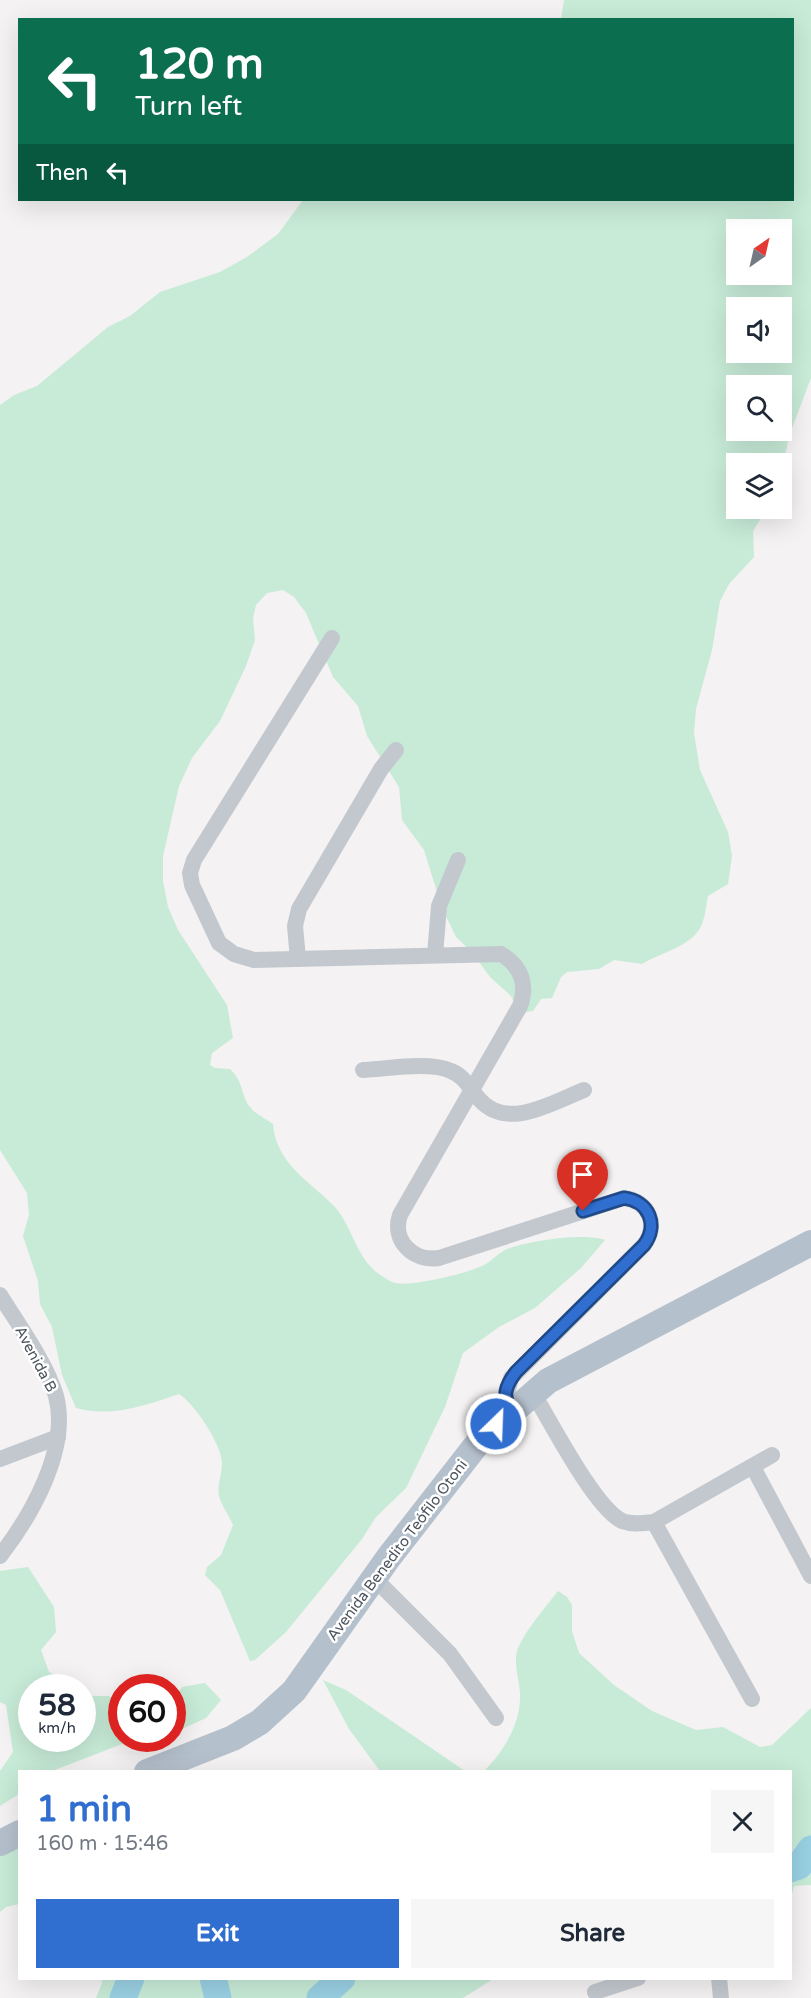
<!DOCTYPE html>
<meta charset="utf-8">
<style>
body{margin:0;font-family:"Varela Round",sans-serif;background:#f6f6f7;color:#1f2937;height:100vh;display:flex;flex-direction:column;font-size:22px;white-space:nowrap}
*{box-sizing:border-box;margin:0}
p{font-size:20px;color:#747a83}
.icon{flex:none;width:33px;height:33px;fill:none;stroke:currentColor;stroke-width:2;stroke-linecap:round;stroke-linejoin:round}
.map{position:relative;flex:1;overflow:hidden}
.side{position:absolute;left:18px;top:1770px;width:774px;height:210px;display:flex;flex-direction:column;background:#fff;border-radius:0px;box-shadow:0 6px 24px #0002}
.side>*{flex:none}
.hud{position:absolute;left:18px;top:18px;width:776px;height:183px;border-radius:0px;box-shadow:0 6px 24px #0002;background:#0b6e4f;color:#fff;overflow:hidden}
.needle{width:39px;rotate:34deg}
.buttons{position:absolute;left:726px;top:219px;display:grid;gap:12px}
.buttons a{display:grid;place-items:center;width:66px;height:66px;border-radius:0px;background:#fff;box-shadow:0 6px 24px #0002;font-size:30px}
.speed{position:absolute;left:18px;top:1674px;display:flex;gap:12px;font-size:30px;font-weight:700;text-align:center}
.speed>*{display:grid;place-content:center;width:78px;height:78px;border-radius:50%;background:#fff;box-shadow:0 6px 24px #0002;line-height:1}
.speed small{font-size:15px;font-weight:400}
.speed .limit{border:9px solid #d22;background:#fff;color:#111}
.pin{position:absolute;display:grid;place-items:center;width:51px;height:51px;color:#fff;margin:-62px -26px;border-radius:50% 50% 50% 0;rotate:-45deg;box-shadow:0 0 6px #0007}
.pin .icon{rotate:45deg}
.me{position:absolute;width:66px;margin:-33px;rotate:24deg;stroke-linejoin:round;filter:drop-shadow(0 0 4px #0008)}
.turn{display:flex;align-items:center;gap:21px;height:126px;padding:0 18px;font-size:27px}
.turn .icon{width:78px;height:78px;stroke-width:2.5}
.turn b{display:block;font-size:42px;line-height:51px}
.then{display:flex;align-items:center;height:57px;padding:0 18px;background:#0003;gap:12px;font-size:22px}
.round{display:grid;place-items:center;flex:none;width:63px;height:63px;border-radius:0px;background:#f6f6f7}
.headline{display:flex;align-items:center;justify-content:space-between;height:102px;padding:0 18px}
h1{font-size:36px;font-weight:700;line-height:45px;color:#306ed0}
.primary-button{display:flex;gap:12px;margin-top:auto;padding:12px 18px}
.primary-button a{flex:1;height:69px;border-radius:0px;background:#306ed0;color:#fff;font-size:24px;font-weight:700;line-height:69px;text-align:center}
.primary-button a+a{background:#f6f6f7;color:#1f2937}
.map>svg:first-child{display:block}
</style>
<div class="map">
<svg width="811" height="1998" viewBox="0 0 811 1998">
<rect width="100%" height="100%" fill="#f4f2f2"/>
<g fill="#c7ebd7" fill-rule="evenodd">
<path d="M564 0H811V378L789 436 782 472V464H736V508L767 509 753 531 754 557 729 584 720 601 712 650 696 709 694 733 700 770 728 832 732 856 728 884 708 896C706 906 705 920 700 928 691 946 658 954 642 964L614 960 599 969 567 972 561 977 552 998 541 999 533 1011 522 1013 510 995 490 977 471 951 456 937 442 908 424 850 402 820 399 787 367 736 358 706 333 677 306 613 294 597 283 590 267 593 256 605 253 618 255 640 246 666 220 721 192 758 179 786 163 856V881L168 907 178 930 227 1005 233 1038 212 1053 210 1065 215 1068 230 1069C244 1082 241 1096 250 1107 255 1114 266 1119 273 1124 276 1163 308 1180 334 1206 350 1223 355 1251 372 1268 376 1273 389 1281 395 1283 411 1287 469 1273 484 1265 492 1261 498 1253 507 1249 527 1241 585 1232 605 1240L581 1268 535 1308 499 1327 463 1353 445 1407 406 1488 376 1517 362 1539 286 1632 255 1660 250 1661 220 1590 205 1575 207 1567 221 1555 233 1525C229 1516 222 1506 219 1496 217 1484 222 1475 222 1464 223 1446 194 1403 179 1394 147 1405 111 1418 76 1408L62 1375 52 1327 40 1304 38 1281 23 1236 29 1215 27 1193 0 1150V405L14 395 37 386 108 327 130 316 160 292 220 272 247 257 278 234 303 200H792V20L561 19ZM736 230H782V274H736ZM736 308H782V352H736ZM736 386H782V430H736Z"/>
<polygon points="28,1567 54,1607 56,1632 41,1650 49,1672 75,1687 32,1688 32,1738 82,1738 83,1692 88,1696 109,1696 121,1708 122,1738 135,1739 52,1771 20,1772 19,1794 0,1806 0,1771 13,1752 6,1705 0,1702 0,1571"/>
<path d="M558 1591 567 1597 572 1605V1631L579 1653 614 1685 652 1711 696 1730 723 1727 760 1747 772 1745 811 1708V1885L794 1886 791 1898 790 1772 484 1771C502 1754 520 1725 520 1698 521 1682 512 1664 518 1648 527 1628 545 1608 558 1591Z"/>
<polygon points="323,1680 346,1690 465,1771 380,1771 349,1729"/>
<polygon points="205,1683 221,1700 206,1718 173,1733 173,1701 182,1687"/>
<polygon points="19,1823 19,1904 6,1907 0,1912 0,1833"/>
<polygon points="101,1979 101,1978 493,1979 463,1998 96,1998 102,1983"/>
</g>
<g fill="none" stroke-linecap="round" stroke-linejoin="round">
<g stroke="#99d0e3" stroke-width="27">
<polyline points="790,1869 799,1866 811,1849"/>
<polyline points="213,1978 218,1998"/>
<polyline points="123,1998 131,1978"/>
<polyline points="320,1998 342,1978"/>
</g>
<g stroke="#c2c8ce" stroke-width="16">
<path d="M332 638 194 860 190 873 192 885 219 943 234 954 254 960 501 954C521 966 528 984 520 1006L400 1215C391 1241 414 1262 439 1258L624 1198C649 1201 659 1225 644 1245L511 1378 505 1402 512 1410"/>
<polyline points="435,955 439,906 458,860"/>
<polyline points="298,959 295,926 299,909 381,769 396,750"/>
<path d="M363 1070C387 1069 430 1061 451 1071 466 1077 470 1090 480 1100 508 1131 553 1102 584 1090"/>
<path d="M0 1295C18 1324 47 1364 56 1396 70 1449 31 1516 0 1556"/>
<path d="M533 1393C551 1422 594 1507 622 1521 633 1525 643 1523 654 1522L772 1455"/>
<polyline points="0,1459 58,1437"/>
<polyline points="753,1467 811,1576"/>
<polyline points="654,1522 752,1699"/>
<polyline points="374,1578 450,1654 496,1718"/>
<polyline points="719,1978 721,1998"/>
<polyline points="595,1992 638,1978"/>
</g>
<g stroke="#b5c0cd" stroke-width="26">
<polyline points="147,1772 233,1738 260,1722 294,1691 389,1557 481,1439 548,1381 811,1243"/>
<polyline points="0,1843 20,1833"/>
</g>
</g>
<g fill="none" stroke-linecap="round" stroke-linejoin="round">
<g stroke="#1f4887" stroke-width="15">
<path id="route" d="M496 1424 512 1410C501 1397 506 1385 516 1372L644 1245C659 1225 649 1201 624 1198L583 1211"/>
</g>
<use href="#route" stroke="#306ed0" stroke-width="10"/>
</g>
<g text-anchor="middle" stroke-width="5" stroke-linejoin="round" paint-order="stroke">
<g font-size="15" fill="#4c545d" stroke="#fff">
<text transform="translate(36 1359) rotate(62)" y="5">Avenida B</text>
<text transform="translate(397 1550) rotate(-53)" y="5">Avenida Benedito Teófilo Otoni</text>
</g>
</g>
</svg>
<div class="buttons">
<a><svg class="needle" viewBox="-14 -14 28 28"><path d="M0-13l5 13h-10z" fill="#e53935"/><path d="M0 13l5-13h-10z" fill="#747a83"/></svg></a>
<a><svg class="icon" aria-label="sound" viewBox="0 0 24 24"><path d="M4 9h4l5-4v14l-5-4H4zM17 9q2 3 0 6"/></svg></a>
<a><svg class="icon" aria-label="search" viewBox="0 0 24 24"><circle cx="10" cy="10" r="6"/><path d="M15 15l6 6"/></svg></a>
<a><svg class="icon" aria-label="layers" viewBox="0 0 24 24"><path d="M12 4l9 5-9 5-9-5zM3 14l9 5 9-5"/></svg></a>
</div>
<div class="speed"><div>58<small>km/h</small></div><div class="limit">60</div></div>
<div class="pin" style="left:583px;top:1211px;background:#d93025"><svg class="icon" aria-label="arrive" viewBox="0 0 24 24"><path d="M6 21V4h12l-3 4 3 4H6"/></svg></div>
<svg class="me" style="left:496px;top:1424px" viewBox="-20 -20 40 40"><circle r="17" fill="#306ed0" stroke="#fff" stroke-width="3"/><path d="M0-11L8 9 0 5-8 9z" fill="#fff"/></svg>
<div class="hud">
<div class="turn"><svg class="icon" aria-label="left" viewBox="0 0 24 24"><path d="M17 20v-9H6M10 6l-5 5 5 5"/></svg><div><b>120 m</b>Turn left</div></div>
<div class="then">Then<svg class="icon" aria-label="left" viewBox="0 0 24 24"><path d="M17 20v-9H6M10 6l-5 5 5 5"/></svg></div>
</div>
<section class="side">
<div class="headline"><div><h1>1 min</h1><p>160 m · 15:46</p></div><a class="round"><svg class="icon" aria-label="close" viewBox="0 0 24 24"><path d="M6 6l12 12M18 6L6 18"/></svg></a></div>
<div class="primary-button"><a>Exit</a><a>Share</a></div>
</section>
</div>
